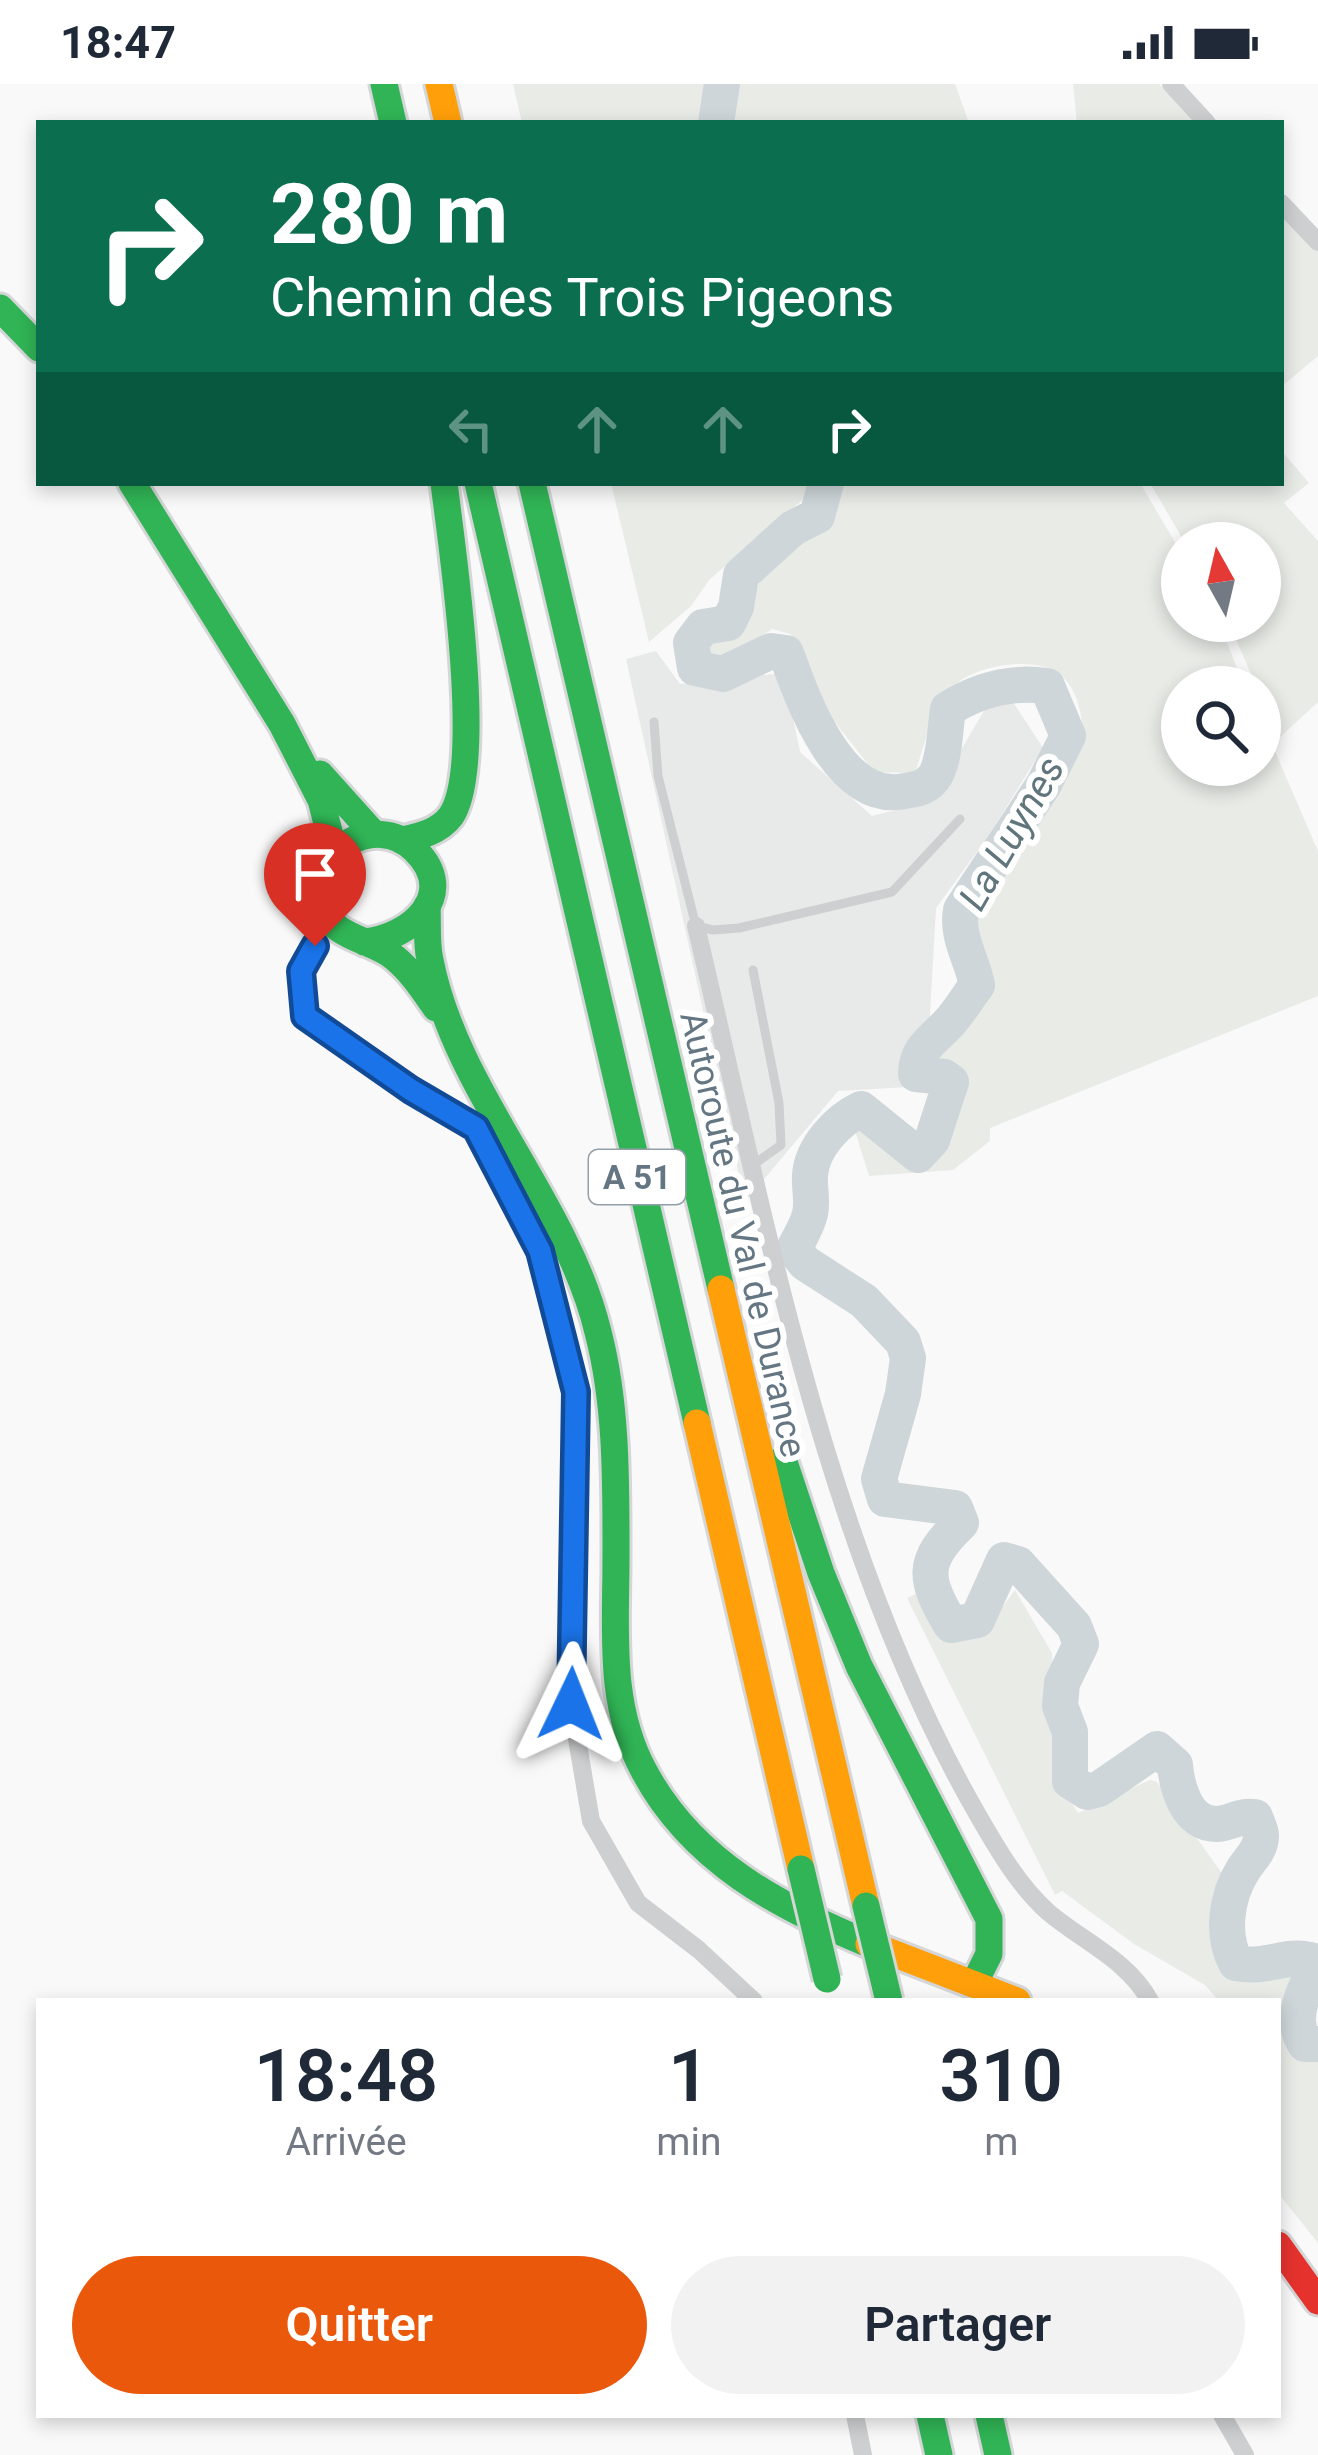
<!DOCTYPE html>
<html lang="fr">
<meta charset="utf-8">
<style>
body{margin:0;font-family:Roboto,sans-serif;background:#f2f2f3;color:#1f2937;height:100vh;display:flex;flex-direction:column;font-size:45px;white-space:nowrap}
*{box-sizing:border-box;margin:0}
p{font-size:39px;color:#747a83}
.icon{flex:none;width:66px;height:66px;fill:none;stroke:currentColor;stroke-width:2;stroke-linecap:round;stroke-linejoin:round}
.map{position:relative;flex:1;overflow:hidden}
.side{position:absolute;left:36px;top:1914px;width:1245px;height:420px;display:flex;flex-direction:column;background:#fff;border-radius:0px;box-shadow:0 6px 18px #0003}
.side>*{flex:none}
.banner{position:absolute;left:36px;top:36px;width:1248px;height:366px;border-radius:0px;box-shadow:0 6px 18px #0003;background:#0b6e4f;color:#fff;overflow:hidden}
.needle{width:78px;rotate:352deg}
.buttons{position:absolute;left:1161px;top:438px;display:grid;gap:24px}
.buttons a{display:grid;place-items:center;width:120px;height:120px;border-radius:50%;background:#fff;box-shadow:0 6px 18px #0003;font-size:60px}
.pin{position:absolute;display:grid;place-items:center;width:102px;height:102px;color:#fff;margin:-123px -51px;border-radius:50% 50% 50% 0;rotate:-45deg;box-shadow:0 0 12px #0007}
.pin .icon{rotate:45deg}
.me{position:absolute;width:132px;margin:-66px;rotate:2deg;stroke-linejoin:round;filter:drop-shadow(0 0 9px #0008)}
.turn{display:flex;align-items:center;gap:42px;height:252px;padding:0 36px;font-size:54px}
.turn .icon{width:156px;height:156px;stroke-width:2.5}
.turn b{display:block;font-size:84px;line-height:102px}
.lanes{display:flex;align-items:center;height:114px;padding:0 36px;background:#0003;justify-content:center;gap:60px;direction:ltr}
.lanes .off{opacity:.35}
.eta{display:flex;justify-content:space-evenly;align-items:center;height:204px;text-align:center}
.eta b{font-size:72px;font-weight:600;line-height:84px}
.primary-button{display:flex;gap:24px;margin-top:auto;padding:24px 36px}
.primary-button a{flex:1;height:138px;border-radius:72px;background:#ea580c;color:#fff;font-size:48px;font-weight:600;line-height:138px;text-align:center}
.primary-button a+a{background:#f2f2f3;color:#1f2937}
.status{display:flex;justify-content:space-between;align-items:center;height:84px;padding:0 60px;background:#fff;direction:ltr}
.status svg{height:33px;fill:currentColor}
.map>svg:first-child{display:block}
</style>
<div class="status"><b>18:47</b><svg viewBox="0 0 49 12"><path d="M0 12V9h3v3zM5 12V6h3v6zM10 12V3h3v9zM15 12V0h3v12zM26 1h20v11H26zM47 4h2v5h-2z"/></svg></div>
<div class="map">
<svg width="1318" height="2371" viewBox="0 0 1318 2371">
<rect width="100%" height="100%" fill="#f9f9f9"/>
<polygon fill="#e8e9e9" points="656,567 680,600 784,589 800,668 872,732 931,717 985,625 1013,618 1043,664 987,754 936,824 926,1002 838,1007 745,1118 626,575"/>
<g fill="#e8ebe6">
<polygon points="513,0 717,0 708,39 522,39"/>
<polygon points="726,0 955,0 969,39 721,39"/>
<polygon points="1073,0 1159,0 1201,39 1077,39"/>
<polygon points="1281,122 1318,162 1318,272 1281,303"/>
<polygon points="1281,366 1309,399 1284,419 1318,457 1318,618 1279,654 1228,537 1260,537 1260,459 1185,459 1150,399 1281,399"/>
<polygon points="611,399 821,399 821,400 710,495 691,522 649,558"/>
<path d="M832 399H1140L1182 470V537H1219L1244 603H1182V681H1260V633L1318 767V912L990 1044V1057L953 1086 869 1092 852 1037 863 1030C881 1044 903 1072 926 1074L934 1067 957 991 950 986H923L919 978C938 952 987 925 979 887 975 867 959 855 963 834L1083 659C1083 636 1080 606 1059 590 1034 571 974 581 953 603 932 625 925 660 915 689L874 688 823 623 790 550 772 545 726 576 703 577 696 565 700 554 740 537C746 522 738 504 749 490 776 456 831 448 832 399Z"/>
<path d="M924 1506C934 1534 951 1553 982 1551L1015 1506 1052 1569 1056 1694 1078 1729 1150 1696 1157 1698 1223 1791C1211 1822 1208 1851 1223 1881L1248 1888 1301 1877 1309 1883 1294 1912V1953L1302 1964 1318 1965V2159L1278 2109V1917H1219L1205 1901 1134 1860 1062 1807 1055 1811 907 1514Z"/>
</g>
<g fill="none" stroke-linecap="round" stroke-linejoin="round">
<g stroke="#ced6d9" stroke-width="36">
<polyline points="716,39 722,0"/>
<path d="M826 399 817 432 793 444 741 491 736 523 728 539 703 543 691 559 695 584 723 590 771 567 786 569C803 617 840 721 905 707 918 705 929 703 936 690 945 673 945 644 948 625 978 606 1011 597 1047 602L1068 652 1044 700 961 826C956 853 972 875 977 901 967 914 958 930 947 941 931 957 916 966 916 990L944 993 951 998 932 1056 918 1071 861 1025C838 1036 812 1063 810 1091 809 1104 813 1116 810 1130 807 1142 800 1153 794 1165L805 1179 864 1217 903 1258 908 1274 903 1310 879 1395 885 1415 955 1424 961 1439C920 1478 924 1495 951 1541L977 1536 1004 1476 1018 1480 1074 1542 1081 1560 1062 1599 1060 1622 1070 1648V1697L1087 1708 1099 1705 1157 1665 1175 1681C1177 1704 1187 1741 1217 1740 1232 1739 1239 1731 1255 1733 1257 1739 1261 1745 1261 1752 1261 1766 1250 1775 1243 1786 1226 1813 1221 1851 1236 1879 1268 1885 1284 1870 1310 1876L1314 1887C1302 1909 1290 1936 1305 1960H1318"/>
</g>
<g stroke="#d5d6d7" stroke-width="33">
<g id="fast">
<polyline points="384,0 393,39"/>
<polyline points="0,224 39,264"/>
<polyline points="132,399 282,640 321,716 334,767"/>
<polyline points="478,399 697,1339"/>
<polyline points="532,399 721,1205"/>
<polyline points="320,690 373,749"/>
<path d="M402 756C420 752 439 748 451 732 485 682 452 464 444 399"/>
<path d="M427 822C428 840 426 859 430 876 455 1007 567 1118 598 1248 617 1321 616 1398 616 1474 616 1546 608 1621 644 1687 692 1777 779 1823 869 1860"/>
<path d="M364 858C411 854 460 810 415 766 375 726 306 769 322 822 332 855 373 855 395 874 412 888 424 907 436 924"/>
<polyline points="783,1375 821,1489 859,1582 989,1835 989,1870 977,1894 982,1902"/>
<polyline points="930,2331 939,2371"/>
<polyline points="989,2331 998,2371"/>
</g>
</g>
<g stroke="#d5d6d7" stroke-width="33">
<g id="slow">
<polyline points="439,0 448,39"/>
<polyline points="721,1205 866,1822"/>
<polyline points="697,1339 801,1785"/>
<polyline points="869,1860 1017,1917"/>
</g>
</g>
<g stroke="#d5d6d7" stroke-width="33">
<polyline id="jam" points="1278,2161 1318,2217"/>
</g>
<g stroke="#cecfd0" stroke-width="9">
<polyline points="654,638 658,692 696,842 713,846 739,844 892,808 960,735"/>
<polyline points="753,1081 781,1061 779,1019 753,886"/>
</g>
<g stroke="#cecfd0" stroke-width="18">
<polyline points="1171,0 1207,39"/>
<polyline points="1281,119 1318,158"/>
<polyline points="330,837 301,888 305,932 411,1006 476,1044 540,1167 576,1308 571,1620 591,1737 638,1819 699,1866 754,1917"/>
<path d="M696 842C766 1137 826 1469 979 1733 998 1766 1019 1802 1048 1828 1082 1857 1128 1876 1150 1917"/>
<polyline points="855,2331 863,2371"/>
<polyline points="1222,2331 1245,2371"/>
</g>
<use href="#fast" stroke="#30b455" stroke-width="27"/>
<use href="#slow" stroke="#ff9f0a" stroke-width="27"/>
<use href="#jam" stroke="#e5322d" stroke-width="27"/>
<g stroke="#d5d6d6" stroke-width="33" stroke-linecap="butt">
<g id="fast-bridge">
<polyline points="801,1785 827,1895"/>
<polyline points="866,1822 889,1917"/>
</g>
</g>
<use href="#fast-bridge" stroke="#30b455" stroke-width="27"/>
</g>
<g fill="none" stroke-linecap="round" stroke-linejoin="round">
<g stroke="#114b97" stroke-width="30">
<polyline id="route" points="315,862 301,887 305,932 411,1006 476,1044 540,1167 576,1308 571,1620"/>
</g>
<use href="#route" stroke="#1a73e8" stroke-width="21"/>
</g>
<g text-anchor="middle" stroke-width="12" stroke-linejoin="round" paint-order="stroke">
<rect fill="#fff" stroke="#939fa8" stroke-width="3" x="589" y="1066" width="96" height="54" rx="9"/>
<g font-size="33" font-weight="bold" fill="#657683">
<text x="637" y="1105">A 51</text>
</g>
<g font-size="36" fill="#657683" stroke="#fff">
<text transform="translate(744 1150) rotate(77)" y="13">Autoroute du Val de Durance</text>
</g>
<g font-size="39" font-style="italic" fill="#60757c" stroke="#fff">
<text transform="translate(1011 749) rotate(-60)" y="14">La Luynes</text>
</g>
</g>
</svg>
<div class="buttons">
<a><svg class="needle" viewBox="-14 -14 28 28"><path d="M0-13l5 13h-10z" fill="#e53935"/><path d="M0 13l5-13h-10z" fill="#747a83"/></svg></a>
<a><svg class="icon" aria-label="search" viewBox="0 0 24 24"><circle cx="10" cy="10" r="6"/><path d="M15 15l6 6"/></svg></a>
</div>
<div class="pin" style="left:315px;top:862px;background:#d93025"><svg class="icon" aria-label="arrive" viewBox="0 0 24 24"><path d="M6 21V4h12l-3 4 3 4H6"/></svg></div>
<svg class="me" style="left:571px;top:1620px" viewBox="-20 -20 40 40"><path d="M0-17L14 15 0 8-14 15z" fill="#1a73e8" stroke="#fff" stroke-width="4"/></svg>
<div class="banner">
<div class="turn"><svg class="icon" aria-label="right" viewBox="0 0 24 24"><path d="M7 20v-9h11M14 6l5 5-5 5"/></svg><div><b>280 m</b>Chemin des Trois Pigeons</div></div>
<div class="lanes"><svg class="icon off" aria-label="left" viewBox="0 0 24 24"><path d="M17 20v-9H6M10 6l-5 5 5 5"/></svg><svg class="icon off" aria-label="ahead" viewBox="0 0 24 24"><path d="M12 20V5M6 11l6-6 6 6"/></svg><svg class="icon off" aria-label="ahead" viewBox="0 0 24 24"><path d="M12 20V5M6 11l6-6 6 6"/></svg><svg class="icon" aria-label="right" viewBox="0 0 24 24"><path d="M7 20v-9h11M14 6l5 5-5 5"/></svg></div>
</div>
<section class="side">
<div class="eta">
<div><b>18:48</b><p>Arrivée</p></div>
<div><b>1</b><p>min</p></div>
<div><b>310</b><p>m</p></div>
</div>
<div class="primary-button"><a>Quitter</a><a>Partager</a></div>
</section>
</div>
